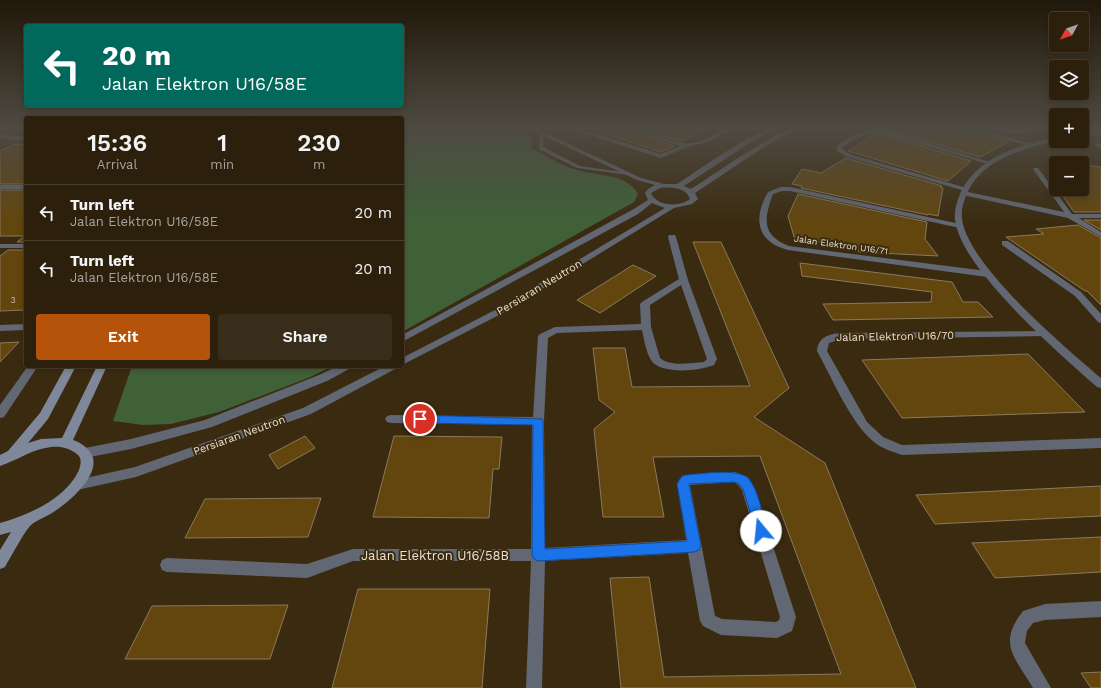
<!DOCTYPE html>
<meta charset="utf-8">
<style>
body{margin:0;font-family:"Work Sans",sans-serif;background:#382d1a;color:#f1f3f6;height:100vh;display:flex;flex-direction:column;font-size:15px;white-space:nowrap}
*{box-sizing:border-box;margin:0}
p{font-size:13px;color:#a6a39d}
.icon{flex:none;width:22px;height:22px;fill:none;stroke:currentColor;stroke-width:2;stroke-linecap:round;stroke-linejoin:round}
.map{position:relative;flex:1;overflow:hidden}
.side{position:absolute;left:24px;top:116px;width:380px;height:252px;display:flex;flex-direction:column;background:#2c200c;border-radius:4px;box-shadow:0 2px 6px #0003,0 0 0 1px #483e2d}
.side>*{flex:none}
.guide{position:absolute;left:24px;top:24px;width:380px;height:84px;border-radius:4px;box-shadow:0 2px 6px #0003,0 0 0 1px #483e2d;background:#00695c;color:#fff;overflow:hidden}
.needle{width:26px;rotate:230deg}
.controls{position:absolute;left:1049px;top:12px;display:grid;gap:8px}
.controls a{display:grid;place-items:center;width:40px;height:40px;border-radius:4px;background:#2c200c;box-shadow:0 2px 6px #0003,0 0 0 1px #483e2d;font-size:20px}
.pin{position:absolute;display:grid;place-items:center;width:34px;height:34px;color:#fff;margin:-17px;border:2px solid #fff;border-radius:50%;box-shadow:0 1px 4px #0007}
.me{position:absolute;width:44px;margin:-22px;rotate:343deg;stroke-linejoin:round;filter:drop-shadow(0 0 3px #0008)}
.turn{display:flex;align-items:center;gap:14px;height:84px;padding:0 12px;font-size:18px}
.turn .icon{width:52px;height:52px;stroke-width:2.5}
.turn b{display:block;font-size:28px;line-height:34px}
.eta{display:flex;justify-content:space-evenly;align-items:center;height:68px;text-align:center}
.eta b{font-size:24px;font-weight:600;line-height:28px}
.cta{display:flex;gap:8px;margin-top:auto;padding:8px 12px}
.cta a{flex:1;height:46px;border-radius:4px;background:#b45309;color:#fff;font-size:16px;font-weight:600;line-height:46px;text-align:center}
.cta a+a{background:#382d1a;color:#f1f3f6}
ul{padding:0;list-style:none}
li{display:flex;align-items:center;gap:12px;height:56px;padding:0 12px;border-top:1px solid #483e2d}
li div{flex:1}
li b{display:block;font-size:15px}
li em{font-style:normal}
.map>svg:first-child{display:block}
</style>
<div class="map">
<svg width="1101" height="688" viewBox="0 0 1101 688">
<rect width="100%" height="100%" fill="#3a2b10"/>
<g fill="#406138">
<path d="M402 127H506L533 138 532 149C546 155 561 166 577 170 596 176 627 173 638 194L634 202 402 332Z"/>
<polygon points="132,366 333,366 308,378 219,412 171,424 143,425 113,421"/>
</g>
<g fill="#62460e" stroke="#8a795c">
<polygon points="584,127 620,127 674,146 661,152"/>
<polygon points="636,127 708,127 682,141 665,137"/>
<polygon points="888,127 965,127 1009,142 980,157 885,129"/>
<polygon points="883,134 971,161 948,181 848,151 873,135"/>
<polygon points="15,144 26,145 26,184 0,184 0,151"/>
<polygon points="846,158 942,186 940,187 943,188 938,216 928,214 928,215 801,188 802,186 792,184 802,169 821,173"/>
<polygon points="1082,165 1101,167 1101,212 1074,212 1058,189 1082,189"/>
<polygon points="0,190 26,190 26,242 17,242 25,236 0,236"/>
<polygon points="798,194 927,222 925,239 938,256 859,252 855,245 795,240 788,216"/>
<polygon points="1084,220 1101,220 1101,230"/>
<polygon points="1078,225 1101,238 1101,305 1087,291 1085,291 1006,237 1044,234 1036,229"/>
<polygon points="693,242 721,242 789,388 754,417 825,463 916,688 621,688 610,578 649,577 664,677 841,674 760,456 653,457 664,517 603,517 594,429 615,412 599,400 593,348 625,348 632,387 750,386"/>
<polygon points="8,250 26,250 26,310 0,311 0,256"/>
<polygon points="800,263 952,282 963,302 978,302 993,317 833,320 823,304 931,302 932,292 802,276"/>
<polygon points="633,265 656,276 600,313 577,300"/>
<polygon points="19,342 0,362 0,343"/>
<polygon points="1028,354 1085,412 902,418 862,360"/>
<polygon points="305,436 315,448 278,469 269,455"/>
<polygon points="394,436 502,437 499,469 493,469 489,518 373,517"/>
<polygon points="1101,486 1101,516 935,524 916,495"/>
<polygon points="321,498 308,537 185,538 205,499"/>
<polygon points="1101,537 1101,572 995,578 972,543"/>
<polygon points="358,589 490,589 482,688 332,688"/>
<polygon points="288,605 270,659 125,659 152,606"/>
<polygon points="1101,672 1101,688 1091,688 1081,673"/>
</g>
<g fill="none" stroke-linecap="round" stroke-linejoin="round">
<polygon fill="#626774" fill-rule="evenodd" points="542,133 544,134 543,147 580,166 629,173 631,174 629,175 577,168 539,149 540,134"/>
<g fill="#626774" fill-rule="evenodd">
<path d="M564 127H574L661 154 680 146 621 127H631C649 133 680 147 698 142 710 139 721 127 732 127V129L708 142 687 147 661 158Z"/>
<polygon points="966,127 976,127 1034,145 1029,146"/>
<polygon points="993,127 1016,130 1036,127 1052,127 1016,134 993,129"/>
<polygon points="1082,127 1098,133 1095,135 1082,130"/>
<path d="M877 129 885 130 993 163 988 164 883 133C867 132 855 138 842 148L843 150 852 155 967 188V190L965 191 848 157 837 151V146C849 137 861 130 877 129Z"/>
<polygon points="0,134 26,137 26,141 0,138"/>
<polygon points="1098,143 1101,144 1101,149 1095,145"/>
<polygon points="1034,168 1038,168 1072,214 1101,214 1101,218 1079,218 1101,232 1101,237 1068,218 963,195 960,193 963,191 1064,212 1033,169"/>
<rect x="0" y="185" width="26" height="4"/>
<path d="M790 187 960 224 964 226 960 228 790 191H782L773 194C764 219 761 235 789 246L987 271 991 274 987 277 788 250C756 242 753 218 768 192L781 187Z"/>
<path d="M669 235H675L676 237 688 280 717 359 714 365C700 371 660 375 651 360 646 352 644 339 642 330L557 333 548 338 544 421 545 548 686 540 677 484C679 479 681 477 686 475L735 472 748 477 754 488 796 617 792 631 777 638 721 635 703 626 700 621 688 553 545 561 542 688H526L531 561H353L307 578 167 572 162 570 160 565 162 560 167 558 307 564 353 549H531L532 425 391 423 387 422 385 419 387 416 391 415 533 417 538 336 540 334 555 327 641 324 640 304 642 302 679 279 668 237ZM681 285 707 359 704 362C691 363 670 367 660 358L651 327 650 305ZM734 482 738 485 742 490 780 617 779 620 776 622 722 619 715 616 690 485Z"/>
<polygon points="1002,241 1008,241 1081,292 1101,314 1101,323 1098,322 1075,296 1002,245"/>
<rect x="0" y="244" width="26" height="4"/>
<polygon points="26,324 26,330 0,331 0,325"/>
<path d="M1044 331 1047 332 1049 334 1047 336 841 339 829 343 827 351 867 422 883 437 902 445 1101 438V448L902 455C893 452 881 448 874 442 851 424 832 378 817 351 818 337 829 334 841 333Z"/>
<polygon points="28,366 38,366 4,417 0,418 0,405"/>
<path d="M1101 601V617L1045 620 1033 623 1027 631 1025 643 1051 688H1033C1015 657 997 644 1023 611L1045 604Z"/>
</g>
<g fill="#626774" fill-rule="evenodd">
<path d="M525 127H533L641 178 664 184H677C699 170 757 127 781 127L751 142 684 186 691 189C712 176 779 127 800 127L764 147 695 193 698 199 692 204 674 208 501 314 402 365V358L495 310 665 208 652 203 638 214 402 342V335L632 210 648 200 645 193 648 189 655 185 637 180ZM660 188C671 187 686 187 690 199 680 207 657 207 651 193Z"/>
<polygon points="1101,130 1101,134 1082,137 1082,133"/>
<path d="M1056 137V141C1022 149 980 160 966 196 963 203 961 211 962 219 968 266 1065 347 1101 378V388L1097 387C1060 354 961 269 955 220 954 209 958 197 963 188 982 155 1021 145 1056 137Z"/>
<polygon points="338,366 352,366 351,368 327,381 212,427 131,449 85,458 81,456 79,453 81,450 85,448 131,439 205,420 319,375"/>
<polygon points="385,366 398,366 397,368 311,414 136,477 77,490 72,489 71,485 72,481 77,480 135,467 303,408"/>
</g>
<path fill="#7f879b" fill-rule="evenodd" d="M66 366H76L48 419 28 443 41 439 62 438 97 366H107L73 440C82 443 90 449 93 458 98 477 69 502 55 511 49 516 36 520 31 525 24 532 11 557 5 567L0 569V550L11 532 0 535V523C28 515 66 499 79 470 81 464 82 458 77 454 69 448 61 446 51 447 32 449 18 460 0 466V455L8 451 40 413Z"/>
</g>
<linearGradient id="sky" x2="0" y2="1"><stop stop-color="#201809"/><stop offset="0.57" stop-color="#4f4a42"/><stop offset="1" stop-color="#4f4a42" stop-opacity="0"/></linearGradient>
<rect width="1101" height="224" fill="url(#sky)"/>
<path fill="#1a73e8" stroke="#114b97" d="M420 415 542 419 543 421 545 549 687 541 677 484 682 476 686 475C701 474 737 468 748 478 758 488 763 517 768 531L766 535 761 536 757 535 743 489 739 484 734 482 689 484 701 546 699 550 694 552 538 561 534 559 532 555 533 425 420 423 417 422 415 419 417 416Z"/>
<g text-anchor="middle" stroke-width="4" stroke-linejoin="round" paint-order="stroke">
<g font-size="9" fill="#eae0d1" stroke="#3a2b10">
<text transform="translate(841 245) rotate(8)" y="3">Jalan Elektron U16/71</text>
</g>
<g font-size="9" fill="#c8baa0">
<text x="13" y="303">3</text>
</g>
<g font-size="11" fill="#eae0d1" stroke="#3a2b10">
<text transform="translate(539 287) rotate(-31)" y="4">Persiaran Neutron</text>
<text transform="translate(895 336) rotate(-1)" y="4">Jalan Elektron U16/70</text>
<text transform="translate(239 435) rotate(-20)" y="4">Persiaran Neutron</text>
</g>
<g font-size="13" fill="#eae0d1" stroke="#3a2b10">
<text x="435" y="560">Jalan Elektron U16/58B</text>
</g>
</g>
</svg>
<div class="controls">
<a><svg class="needle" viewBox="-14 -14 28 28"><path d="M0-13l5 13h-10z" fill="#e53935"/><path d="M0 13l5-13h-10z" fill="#a6a39d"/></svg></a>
<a><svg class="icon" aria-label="layers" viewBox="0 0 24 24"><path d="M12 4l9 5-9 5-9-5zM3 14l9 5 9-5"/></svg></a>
<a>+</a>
<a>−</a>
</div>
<div class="pin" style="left:420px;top:419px;background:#d93025"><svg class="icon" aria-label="arrive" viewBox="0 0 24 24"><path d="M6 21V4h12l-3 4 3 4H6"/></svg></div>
<svg class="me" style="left:761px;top:531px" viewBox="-20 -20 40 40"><circle r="19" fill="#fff"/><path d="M0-13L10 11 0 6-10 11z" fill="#1a73e8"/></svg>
<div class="guide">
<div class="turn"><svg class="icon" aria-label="left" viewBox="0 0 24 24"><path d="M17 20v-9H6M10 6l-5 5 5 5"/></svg><div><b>20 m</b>Jalan Elektron U16/58E</div></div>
</div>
<section class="side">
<div class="eta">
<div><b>15:36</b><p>Arrival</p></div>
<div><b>1</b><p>min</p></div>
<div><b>230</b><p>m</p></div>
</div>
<ul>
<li><svg class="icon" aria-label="left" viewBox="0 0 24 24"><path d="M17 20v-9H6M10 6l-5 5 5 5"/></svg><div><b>Turn left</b><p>Jalan Elektron U16/58E</p></div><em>20 m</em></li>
<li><svg class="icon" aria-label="left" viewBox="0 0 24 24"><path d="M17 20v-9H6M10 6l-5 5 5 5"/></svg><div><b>Turn left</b><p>Jalan Elektron U16/58E</p></div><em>20 m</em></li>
</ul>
<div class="cta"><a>Exit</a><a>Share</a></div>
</section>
</div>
